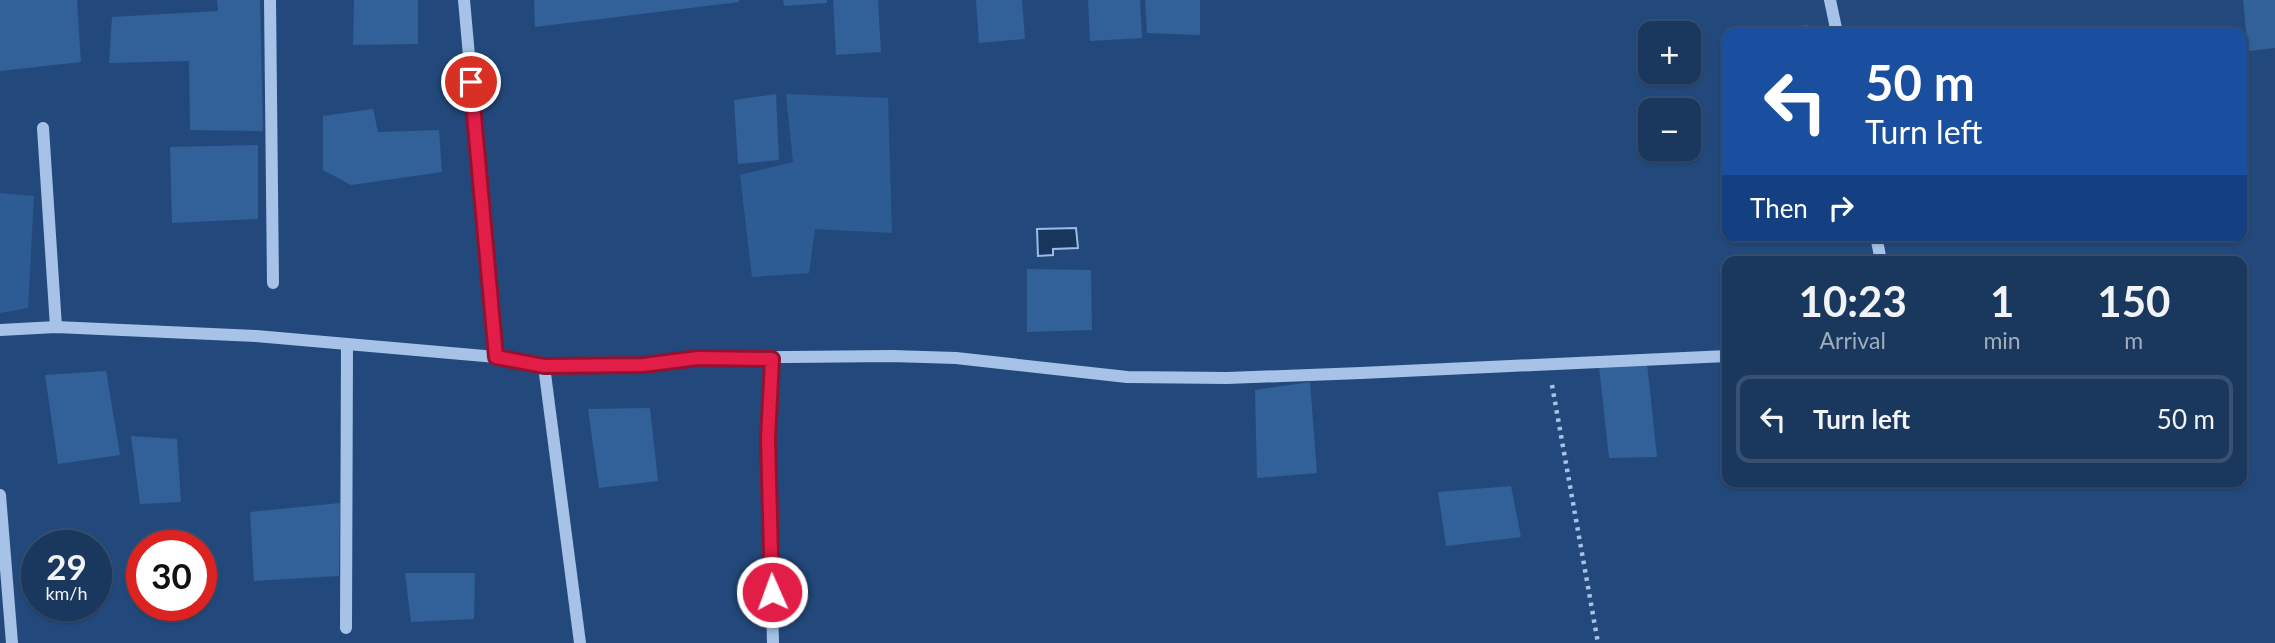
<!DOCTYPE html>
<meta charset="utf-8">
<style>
body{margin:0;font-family:Lato,sans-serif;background:#233f63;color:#f1f3f6;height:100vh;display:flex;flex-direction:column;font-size:26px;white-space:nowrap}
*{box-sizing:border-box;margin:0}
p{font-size:23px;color:#9facbc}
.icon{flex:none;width:38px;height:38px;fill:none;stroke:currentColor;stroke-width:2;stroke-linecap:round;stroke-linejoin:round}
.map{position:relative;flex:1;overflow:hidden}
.details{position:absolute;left:1722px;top:256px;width:525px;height:231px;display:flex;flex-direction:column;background:#1a375d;border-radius:14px;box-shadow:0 2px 5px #0004,0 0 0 2px #385172}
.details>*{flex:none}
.top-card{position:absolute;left:1722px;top:28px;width:525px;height:214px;border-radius:14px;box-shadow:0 2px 5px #0004,0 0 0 2px #385172;background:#1a4fa0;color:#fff;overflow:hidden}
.fabs{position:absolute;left:1638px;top:21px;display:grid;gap:14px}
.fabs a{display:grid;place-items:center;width:63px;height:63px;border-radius:14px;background:#1a375d;box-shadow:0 2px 5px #0004,0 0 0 2px #385172;font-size:35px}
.speed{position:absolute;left:21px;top:530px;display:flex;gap:14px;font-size:35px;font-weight:700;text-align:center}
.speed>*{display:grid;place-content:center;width:91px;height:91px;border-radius:50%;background:#1a375d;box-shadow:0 2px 5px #0004,0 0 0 2px #385172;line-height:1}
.speed small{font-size:18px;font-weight:400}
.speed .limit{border:10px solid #d22;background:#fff;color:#111}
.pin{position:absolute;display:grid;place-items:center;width:60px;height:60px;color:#fff;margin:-30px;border:4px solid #fff;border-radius:50%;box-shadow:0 2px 7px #0007}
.me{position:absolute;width:77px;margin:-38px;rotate:358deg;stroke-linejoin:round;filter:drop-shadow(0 0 5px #0008)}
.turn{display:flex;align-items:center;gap:24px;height:147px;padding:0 28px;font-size:32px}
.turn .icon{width:91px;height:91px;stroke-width:2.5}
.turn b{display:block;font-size:49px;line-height:60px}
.then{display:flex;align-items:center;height:66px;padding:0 28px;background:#0003;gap:14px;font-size:26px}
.eta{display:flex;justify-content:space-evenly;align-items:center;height:119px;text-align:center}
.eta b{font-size:42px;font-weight:700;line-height:49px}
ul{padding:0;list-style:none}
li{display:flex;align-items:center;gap:21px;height:88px;margin:0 14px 10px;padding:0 14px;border:4px solid #385172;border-radius:14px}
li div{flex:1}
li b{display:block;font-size:26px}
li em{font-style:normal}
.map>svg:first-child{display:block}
</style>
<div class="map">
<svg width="2275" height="643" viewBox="0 0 2275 643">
<rect width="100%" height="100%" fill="#23497c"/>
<g fill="#2d5b94">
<polygon points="786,94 888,98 892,233 815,229 809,273 752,277 740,175 793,162"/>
<polygon points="0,193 34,196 28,308 0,313"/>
</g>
<polygon fill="#18355c" stroke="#9abde7" stroke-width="2" points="1076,228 1078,248 1053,249 1053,255 1038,256 1037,229"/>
<g fill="#326099">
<polygon points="0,0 77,0 81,62 0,71"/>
<polygon points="217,0 260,0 263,131 190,130 189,61 109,63 112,17 218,11"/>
<polygon points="354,0 418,0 418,44 353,45"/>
<polygon points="534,0 739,0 739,2 535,27"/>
<polygon points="783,0 827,0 827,3 784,6"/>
<polygon points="833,0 878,0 881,52 836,55"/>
<polygon points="976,0 1022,0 1025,39 979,43"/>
<polygon points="1088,0 1140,0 1142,38 1090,41"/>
<polygon points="1145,0 1200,0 1200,35 1147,33"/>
<polygon points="2243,0 2275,0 2275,48 2248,51"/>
<polygon points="1808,25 1809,33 1749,33 1749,30"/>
<polygon points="776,94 779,160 738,164 734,100"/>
<polygon points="373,109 378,132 439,130 442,172 351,185 323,170 323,116"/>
<polygon points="258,145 258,219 172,223 170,147"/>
<polygon points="1027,269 1091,270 1092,330 1027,332"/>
<polygon points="1647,363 1657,457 1609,458 1599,366"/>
<polygon points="106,371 120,455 58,464 45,375"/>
<polygon points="1310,382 1317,473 1257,478 1255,390"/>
<polygon points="650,408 658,481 599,488 588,409"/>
<polygon points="131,436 177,439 181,502 140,504"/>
<polygon points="1511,486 1521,537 1446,546 1438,492"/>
<polygon points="340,503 339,576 254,581 250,512"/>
<polygon points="405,573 475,573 474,619 411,622"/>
</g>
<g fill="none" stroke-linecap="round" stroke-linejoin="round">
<polyline stroke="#a6c2e6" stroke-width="4.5" stroke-dasharray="3.5 5" stroke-linecap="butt" points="1552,385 1598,643"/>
<g stroke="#a6c2e6" stroke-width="12">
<polyline points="270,0 273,283"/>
<polyline points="464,0 496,357"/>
<polyline points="1830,0 1837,33"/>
<polyline points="43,128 56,327"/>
<polyline points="1876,236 1881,261"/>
<polyline points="0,330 56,327 256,336 496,357 544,366 644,365 698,358 892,356 956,358 1127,377 1227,378 1361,373 1727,356"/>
<polyline points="772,359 768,439 773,643"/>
<polyline points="544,366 580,643"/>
<polyline points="0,495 12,643"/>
<polyline points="346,628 347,346"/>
</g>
</g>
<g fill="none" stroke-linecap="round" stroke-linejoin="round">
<g stroke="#92132f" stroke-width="18">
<polyline id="route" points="471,82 496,357 544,366 643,365 698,358 772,359 768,439 772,592"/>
</g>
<use href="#route" stroke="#e11d48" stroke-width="12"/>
</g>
</svg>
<div class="fabs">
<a>+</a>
<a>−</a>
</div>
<div class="speed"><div>29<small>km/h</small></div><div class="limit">30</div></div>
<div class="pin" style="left:471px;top:82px;background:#d93025"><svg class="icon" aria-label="arrive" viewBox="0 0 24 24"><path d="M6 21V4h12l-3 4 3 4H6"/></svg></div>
<svg class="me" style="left:772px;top:592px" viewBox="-20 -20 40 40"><circle r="17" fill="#e11d48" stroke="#fff" stroke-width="3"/><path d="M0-11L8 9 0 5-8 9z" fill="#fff"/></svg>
<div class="top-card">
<div class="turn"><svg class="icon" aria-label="left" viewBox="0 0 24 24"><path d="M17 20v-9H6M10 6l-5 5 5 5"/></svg><div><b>50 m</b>Turn left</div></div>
<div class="then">Then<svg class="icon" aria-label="right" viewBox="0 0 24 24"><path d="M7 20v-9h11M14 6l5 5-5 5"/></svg></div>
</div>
<section class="details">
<div class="eta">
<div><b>10:23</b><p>Arrival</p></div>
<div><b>1</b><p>min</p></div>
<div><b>150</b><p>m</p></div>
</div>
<ul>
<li><svg class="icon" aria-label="left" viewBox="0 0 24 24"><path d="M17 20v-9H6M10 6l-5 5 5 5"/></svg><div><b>Turn left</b></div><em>50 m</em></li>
</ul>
</section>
</div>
